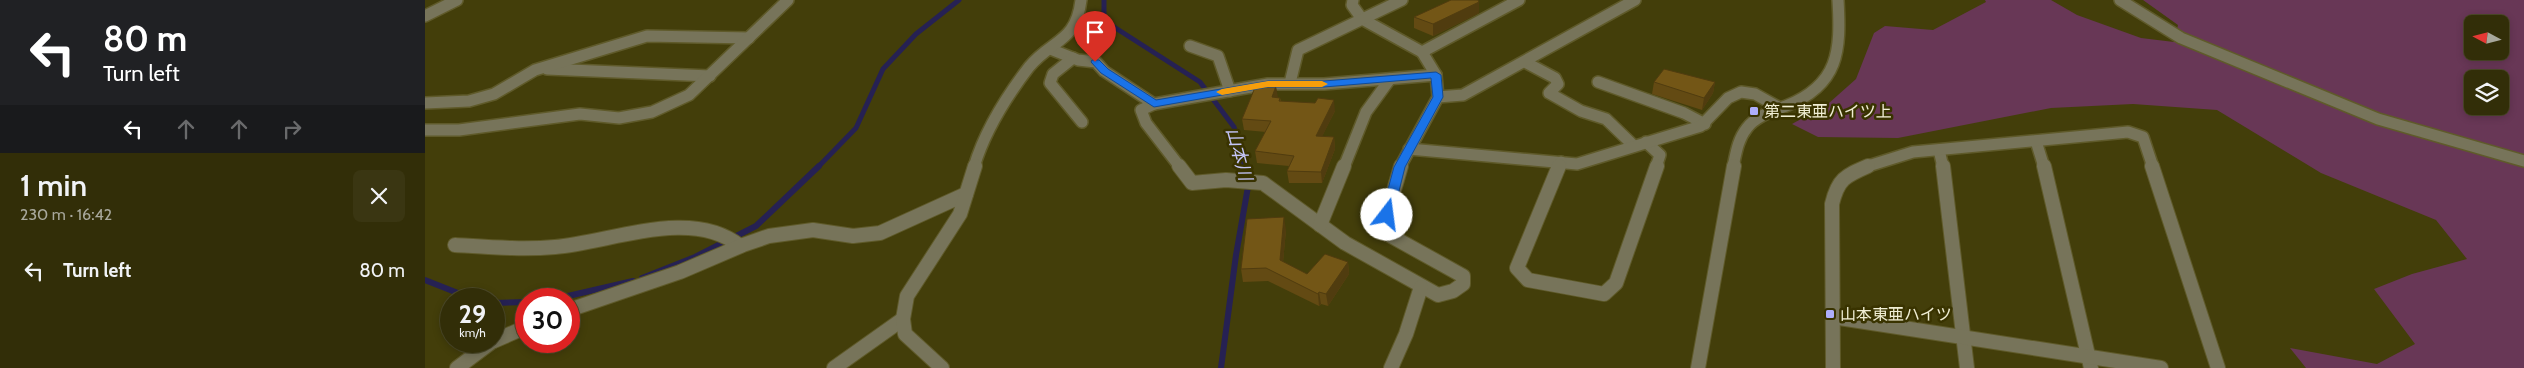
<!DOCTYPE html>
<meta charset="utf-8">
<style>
body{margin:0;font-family:Cabin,"Noto Sans JP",sans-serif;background:#3a3612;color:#f1f3f6;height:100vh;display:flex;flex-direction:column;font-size:19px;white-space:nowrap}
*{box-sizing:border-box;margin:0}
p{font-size:16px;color:#a8a89c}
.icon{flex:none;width:28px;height:28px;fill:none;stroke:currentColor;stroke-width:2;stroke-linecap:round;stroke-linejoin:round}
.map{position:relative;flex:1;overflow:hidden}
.drawer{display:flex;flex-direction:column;background:#322e08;width:425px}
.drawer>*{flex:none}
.banner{background:#202124;color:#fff;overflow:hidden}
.needle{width:32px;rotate:277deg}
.tools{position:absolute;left:2039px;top:15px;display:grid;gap:10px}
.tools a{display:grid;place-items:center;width:45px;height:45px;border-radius:8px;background:#322e08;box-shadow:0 2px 8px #0003,0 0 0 1px #4d4a29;font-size:25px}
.speed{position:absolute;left:15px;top:288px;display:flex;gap:10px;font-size:25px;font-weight:700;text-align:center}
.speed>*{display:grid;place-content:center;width:65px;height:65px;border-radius:50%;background:#322e08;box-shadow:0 2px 8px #0003,0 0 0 1px #4d4a29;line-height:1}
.speed small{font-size:12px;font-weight:400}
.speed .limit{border:8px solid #d22;background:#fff;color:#111}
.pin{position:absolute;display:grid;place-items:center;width:42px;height:42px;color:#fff;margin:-51px -21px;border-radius:50% 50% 50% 0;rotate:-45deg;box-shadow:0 0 5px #0007}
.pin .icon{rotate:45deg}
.me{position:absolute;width:55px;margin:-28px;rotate:15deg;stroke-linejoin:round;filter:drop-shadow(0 0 4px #0008)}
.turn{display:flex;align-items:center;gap:18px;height:105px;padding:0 20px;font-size:22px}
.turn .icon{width:65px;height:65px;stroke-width:2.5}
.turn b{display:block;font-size:35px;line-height:42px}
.lanes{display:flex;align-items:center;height:48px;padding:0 20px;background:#0003;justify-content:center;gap:25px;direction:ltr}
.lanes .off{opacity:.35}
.round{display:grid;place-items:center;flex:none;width:52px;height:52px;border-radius:8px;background:#3a3612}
.summary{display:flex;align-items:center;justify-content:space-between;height:85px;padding:0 20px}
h1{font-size:30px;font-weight:600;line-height:38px}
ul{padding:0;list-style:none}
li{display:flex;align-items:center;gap:15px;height:65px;padding:0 20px}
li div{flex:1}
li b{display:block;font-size:19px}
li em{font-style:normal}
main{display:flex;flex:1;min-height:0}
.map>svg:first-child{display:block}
</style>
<main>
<section class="drawer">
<div class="banner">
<div class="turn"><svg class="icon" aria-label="left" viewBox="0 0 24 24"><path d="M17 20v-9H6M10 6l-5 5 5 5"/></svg><div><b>80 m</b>Turn left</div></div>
<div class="lanes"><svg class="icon" aria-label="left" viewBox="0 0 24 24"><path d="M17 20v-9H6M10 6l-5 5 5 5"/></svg><svg class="icon off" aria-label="ahead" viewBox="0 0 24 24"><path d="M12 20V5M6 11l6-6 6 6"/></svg><svg class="icon off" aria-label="ahead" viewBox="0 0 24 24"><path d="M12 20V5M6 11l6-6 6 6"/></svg><svg class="icon off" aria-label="right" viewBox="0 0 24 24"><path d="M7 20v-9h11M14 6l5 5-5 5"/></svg></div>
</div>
<div class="summary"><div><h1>1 min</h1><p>230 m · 16:42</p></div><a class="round"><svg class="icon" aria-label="close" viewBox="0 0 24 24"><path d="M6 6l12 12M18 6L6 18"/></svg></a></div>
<ul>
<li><svg class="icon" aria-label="left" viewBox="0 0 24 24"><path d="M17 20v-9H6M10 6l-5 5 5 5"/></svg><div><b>Turn left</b></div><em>80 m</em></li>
</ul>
</section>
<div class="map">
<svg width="2099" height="368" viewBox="0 0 2099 368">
<rect width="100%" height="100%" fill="#433e0a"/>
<path fill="#683756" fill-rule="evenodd" d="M1560 0H1626L1652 15 1716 38 1749 42 1753 25 1718 0H2099V368H1881L1865 348 1952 364 1990 344 1949 289 1987 274 2042 259 2011 220 1896 173 1792 110 1708 104 1626 108 1473 138 1393 137 1367 124 1404 103 1431 79 1449 33 1460 26 1508 30 1561 2ZM2048 24H2075V51H2048ZM2048 79H2075V106H2048Z"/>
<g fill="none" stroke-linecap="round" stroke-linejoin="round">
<g stroke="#262153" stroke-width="5">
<polyline points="679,0 679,17 689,27 775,82 809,127 820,167"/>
<polyline points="393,167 431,128 458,69 491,34 534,0"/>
</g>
<g stroke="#262153" stroke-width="6">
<polyline points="217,278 270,257 331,226 394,166"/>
<polyline points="0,280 48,299"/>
<polyline points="130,299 208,281"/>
<polyline points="69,303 101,302"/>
<polyline points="796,368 811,255 824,181 820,166"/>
</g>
<g stroke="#5f5a2a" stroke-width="14">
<g id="minor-far1">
<polyline points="928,0 927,5 937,19 997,52"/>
<polyline points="1695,0 1756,38 1953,119 2099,161"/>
<polyline points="0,16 32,0"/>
<polyline points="765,46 793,56 805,91"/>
<polyline points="625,49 653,60 671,62 679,71 729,104 843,84 899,84 1011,75 997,52 1094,0"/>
<polyline points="648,58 628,74 625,83 657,122"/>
<polyline points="1100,62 1130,78 1133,84 1124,93 1156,111 1181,119 1209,146"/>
<polyline points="122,69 285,76"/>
<polyline points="1173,82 1259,113 1280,124"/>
<polyline points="865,83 873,50 977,0"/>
<polyline points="1013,97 1038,95 1210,0"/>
<polyline points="0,103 44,101 69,94 110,70 222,36 324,38"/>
<polyline points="729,104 716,110 721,123 755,167"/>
<polyline points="0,130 34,130 155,114 194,118 227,112 264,95 363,0"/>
<polyline points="1611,141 1619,167"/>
<polyline points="1221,142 1235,155 1231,167"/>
<polyline points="984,149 1152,164 1276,126 1303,98 1316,92 1330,94 1355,108"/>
<polyline points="1514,150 1518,167"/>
<path d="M549 167C560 130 581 97 604 67 627 39 651 43 656 0"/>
<polyline points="919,167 941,112 965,79"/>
<polyline points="975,167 1013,97 1011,75"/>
<polyline points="1134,167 1136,162"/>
<polyline points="1440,167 1488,152 1703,132 1718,137 1728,167"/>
</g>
</g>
<g stroke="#5f5a2a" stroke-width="16">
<g id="minor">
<polyline points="754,166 767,183 801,180 838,183 920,243 1013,295 1028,291 1038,284 1038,276 957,231 976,166"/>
<polyline points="1134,166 1092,268 1103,280 1179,294 1191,283 1232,166"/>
<polyline points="1518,166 1542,368"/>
<polyline points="1619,166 1666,368"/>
<polyline points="1727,166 1793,368"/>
<polyline points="895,225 919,166"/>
<path d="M30 245C63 247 97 250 130 247 187 242 266 207 315 246"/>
<polyline points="144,310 255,272 318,245 344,236 388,230 428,236 455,233 541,194"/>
<polyline points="1408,317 1736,368"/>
<polyline points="69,341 101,327"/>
<polyline points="32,368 68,341"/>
<polyline points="409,368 478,319"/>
<polyline points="517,368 480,334 478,319 482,296 535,214 550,166"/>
<polyline points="966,368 981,334 996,287"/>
<path d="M1408 368 1407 204C1413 179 1420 176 1443 166"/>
</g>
</g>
<g stroke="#5f5a2a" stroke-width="14">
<path id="tertiary-far1" d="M1308 167C1311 153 1313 139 1322 128 1331 116 1348 111 1361 106 1414 85 1416 51 1413 0"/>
</g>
<g stroke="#5f5a2a" stroke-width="16">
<polyline id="tertiary" points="1273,368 1309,166"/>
</g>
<use href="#minor-far1" stroke="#77745a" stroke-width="11"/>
<use href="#minor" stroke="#77745a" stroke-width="14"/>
<use href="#tertiary-far1" stroke="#77745a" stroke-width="11"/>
<use href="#tertiary" stroke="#77745a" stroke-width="14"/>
</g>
<g fill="#634a13">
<polygon points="1054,2 1054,13 1008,36 989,28 989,17"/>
<polygon points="1229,82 1290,82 1288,93 1277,110 1227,94"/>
<polygon points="853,97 852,98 855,98 856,101 910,111 897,136 909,137 910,149 897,183 864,183 862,171 864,166 832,163 830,151 841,132 819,130 817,119"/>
<polygon points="861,230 858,262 882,274 923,262 924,274 903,306 896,304 894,306 843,281 818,282 816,269"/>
</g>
<g fill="#503c0f">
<polygon points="1054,2 1054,13 1008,36 1008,24"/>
<polygon points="1290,82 1288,93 1277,110 1279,98"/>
<polygon points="851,86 853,97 848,109 847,97"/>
<polygon points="909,100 910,111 892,147 891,136"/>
<polygon points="909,137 910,149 897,183 896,172"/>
<polygon points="859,217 861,230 857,273 855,260"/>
<polygon points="923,262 924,274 903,306 901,294"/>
<polygon points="894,292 896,304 894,306 893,294"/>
</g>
<g fill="#735616" stroke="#503c0f">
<polygon points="1026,0 1053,0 1054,2 1008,24 989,17"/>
<polygon points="1239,69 1290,82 1279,98 1229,82"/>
<polygon points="831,85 851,86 847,97 855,98 854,101 890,103 893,98 909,100 891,136 909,137 896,172 862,171 869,156 830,151 846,121 817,119"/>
<polygon points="859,217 855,260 882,274 900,254 923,262 901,294 894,292 893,294 841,268 816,269 822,219"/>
</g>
<polygon fill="#1a73e8" stroke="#114b97" points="667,60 674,60 683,69 731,100 843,81 899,81 1011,72 1016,75 1018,97 980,167 968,215 962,219 956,215 969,167 1008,97 1006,78 899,87 843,87 729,107 676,73 666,62"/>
<polygon fill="#f59e0b" points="843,81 897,81 903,84 897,87 843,87 797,95 791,92 797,89"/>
<g fill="#aeaefb" stroke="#393300" stroke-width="2">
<rect x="1324" y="106" width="10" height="10" rx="2.5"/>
<rect x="1400" y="309" width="10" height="10" rx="2.5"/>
</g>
<g text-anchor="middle" stroke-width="5" stroke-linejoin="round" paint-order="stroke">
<g font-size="16" fill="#f0eed4" stroke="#393300" text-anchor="start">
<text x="1339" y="117">第二東亜ハイツ上</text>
<text x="1415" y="320">山本東亜ハイツ</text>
</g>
<g font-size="18" font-style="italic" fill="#c4c5f8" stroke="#393300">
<text transform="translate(814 154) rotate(75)" y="6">山本川</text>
</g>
</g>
</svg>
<div class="tools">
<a><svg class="needle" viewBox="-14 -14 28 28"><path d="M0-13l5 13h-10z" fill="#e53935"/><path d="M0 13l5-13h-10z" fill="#a8a89c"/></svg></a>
<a><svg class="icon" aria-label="layers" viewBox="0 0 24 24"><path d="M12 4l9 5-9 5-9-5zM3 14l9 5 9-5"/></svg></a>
</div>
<div class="speed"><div>29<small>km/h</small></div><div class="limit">30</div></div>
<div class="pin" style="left:670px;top:62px;background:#d93025"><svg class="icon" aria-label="arrive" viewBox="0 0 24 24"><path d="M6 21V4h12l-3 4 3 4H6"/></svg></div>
<svg class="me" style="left:962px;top:215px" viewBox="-20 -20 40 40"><circle r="19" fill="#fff"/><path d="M0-13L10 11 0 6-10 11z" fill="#1a73e8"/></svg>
</div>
</main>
